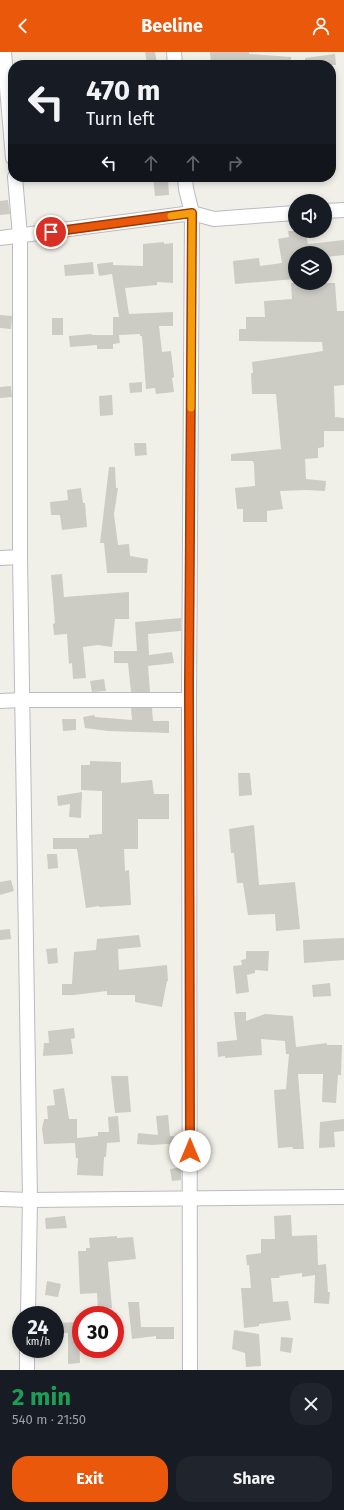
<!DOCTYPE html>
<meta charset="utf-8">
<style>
body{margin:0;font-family:"Fira Sans",sans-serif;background:#20242c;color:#f1f3f6;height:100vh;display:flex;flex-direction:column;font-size:15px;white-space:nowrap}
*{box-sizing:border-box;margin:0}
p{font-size:13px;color:#9ea1a6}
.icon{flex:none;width:22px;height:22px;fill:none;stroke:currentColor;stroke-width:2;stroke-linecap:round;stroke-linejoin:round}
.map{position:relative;height:1318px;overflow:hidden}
.panel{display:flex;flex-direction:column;background:#171b24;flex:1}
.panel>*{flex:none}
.guide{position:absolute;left:8px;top:8px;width:328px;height:122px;border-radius:16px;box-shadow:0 2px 6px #0003;background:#171b24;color:#f1f3f6;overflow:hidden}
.tools{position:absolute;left:288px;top:142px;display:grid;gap:8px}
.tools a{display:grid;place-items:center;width:44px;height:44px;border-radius:50%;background:#171b24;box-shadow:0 2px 6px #0003;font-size:20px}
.speed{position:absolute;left:12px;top:1254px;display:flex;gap:8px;font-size:20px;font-weight:700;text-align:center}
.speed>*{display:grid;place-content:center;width:52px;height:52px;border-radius:50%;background:#171b24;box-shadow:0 2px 6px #0003;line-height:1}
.speed small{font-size:10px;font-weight:400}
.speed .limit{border:6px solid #d22;background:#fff;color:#111}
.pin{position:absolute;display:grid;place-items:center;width:34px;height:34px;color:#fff;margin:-17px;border:2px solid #fff;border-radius:50%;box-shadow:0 1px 4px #0007}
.me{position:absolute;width:44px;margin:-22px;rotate:0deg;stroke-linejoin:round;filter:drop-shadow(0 0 3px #0008)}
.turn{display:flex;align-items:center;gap:14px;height:84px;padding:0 12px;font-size:18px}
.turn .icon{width:52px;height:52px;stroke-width:2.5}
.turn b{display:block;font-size:28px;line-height:34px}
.lanes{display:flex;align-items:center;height:38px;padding:0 12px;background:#0003;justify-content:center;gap:20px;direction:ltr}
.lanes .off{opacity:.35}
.round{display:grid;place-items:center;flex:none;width:42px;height:42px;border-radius:16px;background:#20242c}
.summary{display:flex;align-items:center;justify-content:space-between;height:68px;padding:0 12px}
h1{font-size:24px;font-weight:700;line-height:30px;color:#1e9e55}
.button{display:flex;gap:8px;margin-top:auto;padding:8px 12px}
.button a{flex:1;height:46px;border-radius:16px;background:#ea580c;color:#fff;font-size:16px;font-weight:700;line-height:46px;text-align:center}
.button a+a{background:#20242c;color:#f1f3f6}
header{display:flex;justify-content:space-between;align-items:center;height:52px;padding:0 12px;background:#ea580c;color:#fff;font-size:18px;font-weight:700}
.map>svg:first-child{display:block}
</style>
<header><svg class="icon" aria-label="back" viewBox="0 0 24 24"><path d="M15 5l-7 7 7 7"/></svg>Beeline<svg class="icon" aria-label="person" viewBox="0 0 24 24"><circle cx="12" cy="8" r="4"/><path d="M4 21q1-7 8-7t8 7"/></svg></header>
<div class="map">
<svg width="344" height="1318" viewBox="0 0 344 1318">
<rect width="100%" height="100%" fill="#f1f0e8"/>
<g fill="#cccbc4">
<polygon points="145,0 155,0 157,11 147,12"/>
<polygon points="210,0 249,0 249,2 291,5 291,13 211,13"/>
<polygon points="335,2 336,13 305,13 305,6"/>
<polygon points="153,125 168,125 169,143 155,144"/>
<polygon points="8,148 10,162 0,163 0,149"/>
<polygon points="288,179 305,179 308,192 344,188 344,203 325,205 325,201 295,201 295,227 235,232 233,209 259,206 260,214 282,211 278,187 289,185"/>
<polygon points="164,190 164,192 173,191 173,231 157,230 157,233 125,236 129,262 173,260 173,274 159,274 162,300 171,299 174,325 172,326 174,340 156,342 155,336 146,337 142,284 140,284 140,282 119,283 120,291 113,292 113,297 97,297 97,293 70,295 69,284 92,282 92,283 113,283 113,265 119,265 112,222 99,224 97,212 113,210 113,213 143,214 143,192"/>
<polygon points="93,210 94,222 65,224 64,213"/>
<polygon points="291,231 335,231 337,259 344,259 344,333 334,334 335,365 344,366 344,379 324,379 324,395 318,396 318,406 305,407 306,427 326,429 325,439 307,438 280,439 283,457 267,459 267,470 243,470 243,457 237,457 235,436 255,434 254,412 253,409 231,409 231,402 281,397 276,342 252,342 251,321 253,321 252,310 323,299 322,290 239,289 239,277 246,277 246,265 265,265 264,249 292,247"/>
<polygon points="0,263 12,264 11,277 0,276"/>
<rect x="52" y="266" width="11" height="17"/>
<polygon points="142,330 142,340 130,341 129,331"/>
<polygon points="11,334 12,345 0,346 0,335"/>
<polygon points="112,343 113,363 100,364 99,344"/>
<polygon points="134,391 146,391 147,403 135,404"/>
<polygon points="109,415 115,415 116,436 118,436 114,462 118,493 129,492 130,504 148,507 147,521 107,521 104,491 100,491"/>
<polygon points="81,436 83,451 85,451 87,475 62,478 60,463 51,463 50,450 68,448 67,438"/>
<polygon points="62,522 64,545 129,540 129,567 115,567 112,595 98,593 83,595 86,626 73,627 72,611 69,612 67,582 54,583 53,572 55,571 51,523"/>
<polygon points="181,566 181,579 148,582 149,603 172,600 174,611 148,614 150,640 131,640 128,611 114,611 114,599 137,599 135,570"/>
<polygon points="104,627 106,639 92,640 90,629"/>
<polygon points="131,656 152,656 153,669 169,669 169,681 108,679 85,676 83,665 94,663 95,665 132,668"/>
<polygon points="62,667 76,667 76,678 63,679"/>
<polygon points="90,709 121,710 121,731 152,728 154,742 169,742 169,767 138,767 138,797 124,797 125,819 129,818 131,853 99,855 99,854 86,856 77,797 53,797 53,786 89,786 89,783 102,782 102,739 81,738 81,713 90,713"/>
<polygon points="238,721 250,721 252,743 239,744"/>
<polygon points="82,740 81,766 69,765 70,752 58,754 57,744"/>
<polygon points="254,773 259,833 295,830 300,877 276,879 275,862 248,863 243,831 237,831 234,801 231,801 229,777"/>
<polygon points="47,802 57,802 58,816 48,817"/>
<polygon points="11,828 14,839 0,843 0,830"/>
<polygon points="10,877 11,887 0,888 0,878"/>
<polygon points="139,883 141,895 118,897 119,918 167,913 168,929 167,929 162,955 135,950 135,943 107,943 107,939 74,943 62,943 62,932 72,932 74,900 96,898 97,887"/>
<polygon points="344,886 344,908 304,911 303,888"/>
<polygon points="57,896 58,911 48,912 46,897"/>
<polygon points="246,899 269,899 268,919 255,918 255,921 247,923 249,940 236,942 233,914 242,913 241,908 246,907"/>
<polygon points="330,931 331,944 313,945 312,933"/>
<polygon points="234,960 246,960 246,969 265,962 293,964 296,995 327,991 327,993 342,993 341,1023 338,1023 336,1051 322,1050 323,1022 298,1022 304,1097 293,1097 292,1095 278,1096 274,1038 286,1037 289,1002 286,1002 285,989 261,987 262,1003 225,1006 225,1004 218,1005 217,990 237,988"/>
<polygon points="74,976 75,986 71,987 73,1002 43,1004 44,991 49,991 48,979"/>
<polygon points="111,1024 128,1024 131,1060 115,1061"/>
<polygon points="64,1036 69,1067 77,1067 77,1086 98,1084 98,1080 109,1080 108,1065 118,1064 120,1090 107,1091 106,1105 104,1105 103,1124 77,1123 78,1106 76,1106 75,1091 44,1092 42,1077 44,1067 48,1067 47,1054 55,1053 53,1038"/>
<polygon points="168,1063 170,1084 181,1085 181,1091 152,1093 137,1092 138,1081 158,1083 156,1064"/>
<polygon points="344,1067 344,1079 334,1080 335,1095 319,1096 320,1070"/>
<polygon points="181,1115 181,1128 172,1129 170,1117"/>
<polygon points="291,1163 292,1184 317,1183 318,1213 326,1212 328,1240 330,1240 329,1252 314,1251 315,1223 302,1225 302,1221 279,1224 280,1226 271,1226 273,1250 288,1249 291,1268 259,1272 259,1274 244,1276 241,1236 251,1236 249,1213 247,1213 246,1203 261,1201 261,1187 275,1187 274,1164"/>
<polygon points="65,1164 67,1176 46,1177 45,1166"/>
<polygon points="117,1184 117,1186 133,1185 136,1207 108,1210 112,1256 98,1257 97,1241 80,1242 78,1199 86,1199 86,1196 90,1196 89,1186"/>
<polygon points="47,1229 61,1232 58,1245 45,1243"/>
<polygon points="128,1250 139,1250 141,1275 174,1275 174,1287 156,1287 156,1284 132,1287"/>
<polygon points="81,1270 81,1285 79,1285 80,1311 68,1312 68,1281 55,1281 55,1271"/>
<polygon points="234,1278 259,1282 261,1314 246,1315 245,1301 232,1297"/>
<polygon points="281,1285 293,1286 291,1301 280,1299"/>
</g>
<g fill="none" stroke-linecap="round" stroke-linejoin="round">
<g stroke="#babbc1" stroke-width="16">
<g id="minor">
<polyline points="4,0 13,106"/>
<polyline points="174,0 175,13"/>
<polyline points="15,125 20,184 20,505 30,1148 28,1263"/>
<polyline points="185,125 186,137 192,161 214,167 295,161"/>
<polyline points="325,159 344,158"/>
<polyline points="0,186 192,161 189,648 190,1318"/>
<polyline points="0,506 20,505"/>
<polyline points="0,649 22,648 189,648"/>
<polyline points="0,1147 30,1148 344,1145"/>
<polyline points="27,1318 27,1297"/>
</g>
</g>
<use href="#minor" stroke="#fff" stroke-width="14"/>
</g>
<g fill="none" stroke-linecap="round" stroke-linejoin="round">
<g stroke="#983908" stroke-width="10">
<polyline id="route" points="51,180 192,161 189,633 190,1099"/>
</g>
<use href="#route" stroke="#ea580c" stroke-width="7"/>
<polyline stroke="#f59e0b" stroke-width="7" points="171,164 192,161 191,356"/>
</g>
</svg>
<div class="tools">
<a><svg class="icon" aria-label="sound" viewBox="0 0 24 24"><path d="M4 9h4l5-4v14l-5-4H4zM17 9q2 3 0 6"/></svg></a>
<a><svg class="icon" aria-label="layers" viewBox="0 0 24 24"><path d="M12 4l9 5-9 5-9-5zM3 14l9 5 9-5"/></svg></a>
</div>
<div class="speed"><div>24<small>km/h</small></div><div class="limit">30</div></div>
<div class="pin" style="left:51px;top:180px;background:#d93025"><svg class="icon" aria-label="arrive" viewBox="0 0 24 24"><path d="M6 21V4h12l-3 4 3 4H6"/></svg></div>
<svg class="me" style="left:190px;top:1099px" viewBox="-20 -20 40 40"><circle r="19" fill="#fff"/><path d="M0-13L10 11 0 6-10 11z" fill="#ea580c"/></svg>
<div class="guide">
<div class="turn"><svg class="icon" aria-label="left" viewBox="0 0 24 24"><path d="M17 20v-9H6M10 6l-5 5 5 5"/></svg><div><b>470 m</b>Turn left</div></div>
<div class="lanes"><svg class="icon" aria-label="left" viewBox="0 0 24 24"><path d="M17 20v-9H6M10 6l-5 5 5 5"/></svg><svg class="icon off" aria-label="ahead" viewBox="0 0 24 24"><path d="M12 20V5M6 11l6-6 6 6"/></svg><svg class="icon off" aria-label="ahead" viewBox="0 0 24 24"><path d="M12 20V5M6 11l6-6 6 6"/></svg><svg class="icon off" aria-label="right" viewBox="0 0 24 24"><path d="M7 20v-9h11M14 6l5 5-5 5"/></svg></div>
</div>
</div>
<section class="panel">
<div class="summary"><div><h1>2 min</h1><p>540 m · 21:50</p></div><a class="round"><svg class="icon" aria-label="close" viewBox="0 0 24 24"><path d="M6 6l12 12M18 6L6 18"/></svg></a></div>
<div class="button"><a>Exit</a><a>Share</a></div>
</section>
